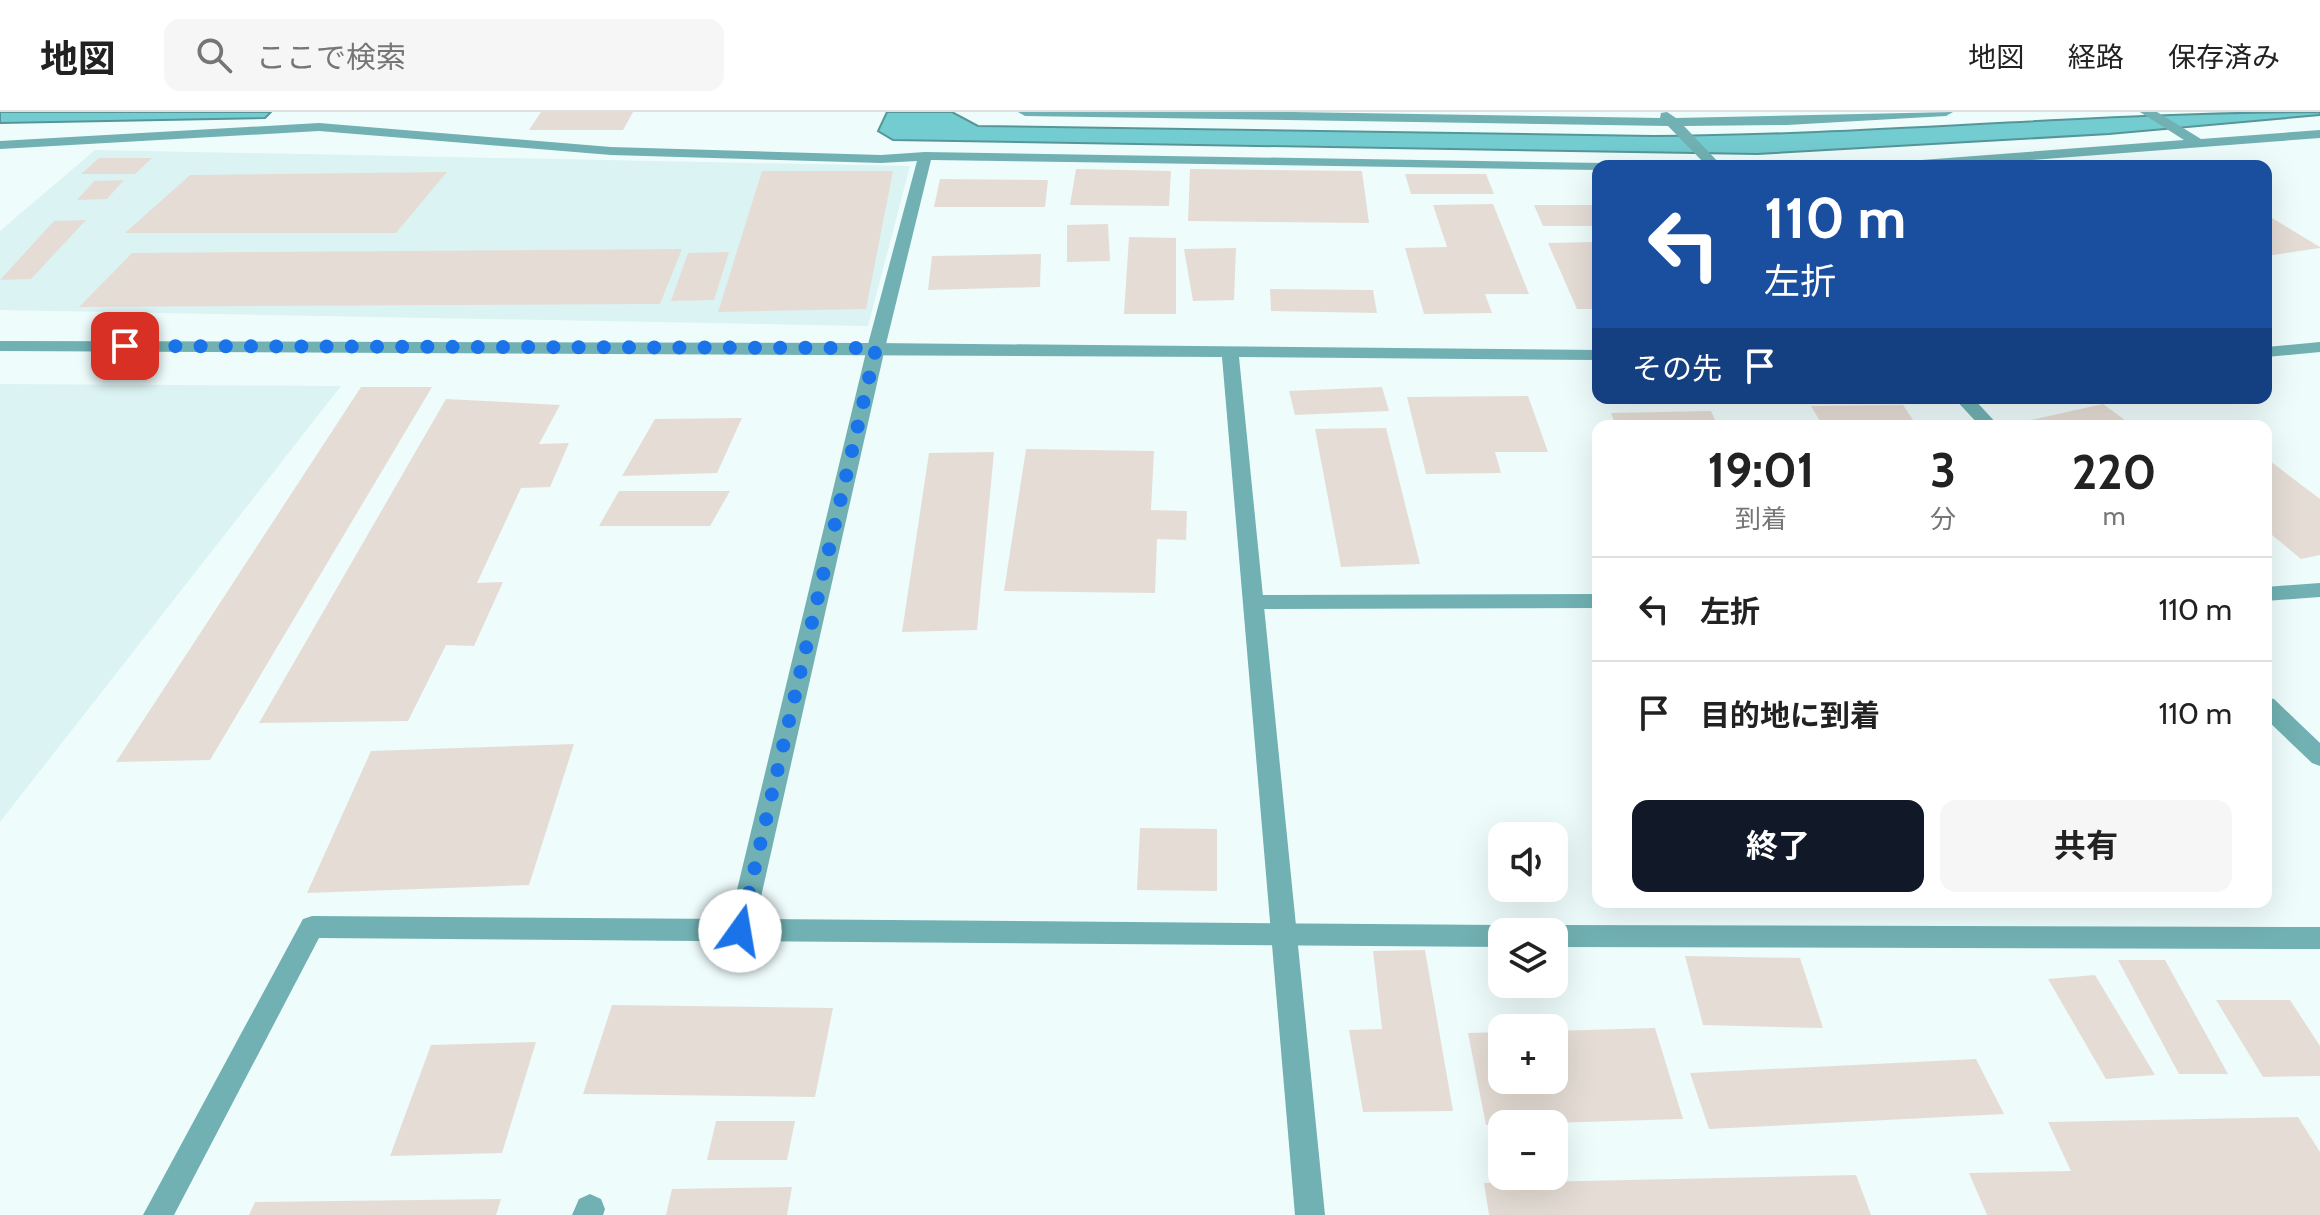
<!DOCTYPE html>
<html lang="ja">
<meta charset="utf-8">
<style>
body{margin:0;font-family:Cabin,"Noto Sans JP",sans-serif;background:#f6f6f6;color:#222;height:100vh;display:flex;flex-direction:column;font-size:30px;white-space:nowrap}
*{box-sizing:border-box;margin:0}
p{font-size:26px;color:#767676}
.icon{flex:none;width:44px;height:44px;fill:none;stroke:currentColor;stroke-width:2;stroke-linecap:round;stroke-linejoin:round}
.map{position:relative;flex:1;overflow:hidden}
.panel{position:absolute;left:1592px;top:308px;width:680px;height:488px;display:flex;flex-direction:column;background:#fff;border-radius:16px;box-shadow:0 8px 32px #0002}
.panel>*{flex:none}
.top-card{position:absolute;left:1592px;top:48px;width:680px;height:244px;border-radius:16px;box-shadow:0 8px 32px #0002;background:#1a4fa0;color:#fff;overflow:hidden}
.buttons{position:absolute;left:1488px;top:710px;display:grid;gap:16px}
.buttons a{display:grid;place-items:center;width:80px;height:80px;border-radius:16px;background:#fff;box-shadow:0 8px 32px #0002;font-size:40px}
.pin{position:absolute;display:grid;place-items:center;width:68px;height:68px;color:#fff;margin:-34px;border-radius:16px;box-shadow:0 4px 12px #0006}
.me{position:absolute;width:88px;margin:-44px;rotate:13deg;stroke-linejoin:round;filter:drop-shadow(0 0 6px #0008)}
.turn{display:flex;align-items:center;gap:28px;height:168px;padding:0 40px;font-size:36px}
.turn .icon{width:104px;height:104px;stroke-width:2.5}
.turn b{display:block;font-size:56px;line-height:68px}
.then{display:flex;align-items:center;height:76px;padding:0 40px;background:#0003;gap:16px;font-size:30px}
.eta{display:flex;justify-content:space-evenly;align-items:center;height:136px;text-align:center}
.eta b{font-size:48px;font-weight:700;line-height:56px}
.button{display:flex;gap:16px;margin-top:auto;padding:16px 40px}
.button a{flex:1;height:92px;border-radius:16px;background:#111827;color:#fff;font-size:32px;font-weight:700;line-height:92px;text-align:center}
.button a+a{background:#f6f6f6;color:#222}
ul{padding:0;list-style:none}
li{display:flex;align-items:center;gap:24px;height:104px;padding:0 40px;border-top:2px solid #e0e0e0}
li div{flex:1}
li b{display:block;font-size:30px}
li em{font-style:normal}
header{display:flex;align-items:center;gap:48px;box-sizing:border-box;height:112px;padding:0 40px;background:#fff;border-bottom:2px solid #e0e0e0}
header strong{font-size:38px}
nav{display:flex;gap:44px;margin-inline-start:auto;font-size:28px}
.search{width:560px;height:72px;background:#f6f6f6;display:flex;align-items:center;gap:20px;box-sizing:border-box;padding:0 28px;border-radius:16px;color:#767676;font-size:30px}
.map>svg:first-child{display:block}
</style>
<header>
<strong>地図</strong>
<div class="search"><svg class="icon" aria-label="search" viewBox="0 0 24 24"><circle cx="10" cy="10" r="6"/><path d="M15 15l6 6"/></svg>ここで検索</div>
<nav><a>地図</a><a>経路</a><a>保存済み</a></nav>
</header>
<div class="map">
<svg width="2320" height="1103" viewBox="0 0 2320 1103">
<rect width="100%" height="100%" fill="#effcfc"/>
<g fill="#dcf3f3">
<polygon points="95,38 910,54 868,214 0,198 0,119"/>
<polygon points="0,272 341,274 0,710"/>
</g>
<g fill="#73ccd0" stroke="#569699" stroke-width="2">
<polygon points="0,0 271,0 265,6 0,11"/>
<path d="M887 0H952L978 14 1653 24C1876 23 2097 0 2320 0V3L2109 22 1757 42 893 28 878 19Z"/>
</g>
<g fill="#e5ddd5">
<polygon points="541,0 633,0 623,18 529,18"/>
<polygon points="99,46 152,46 135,62 81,62"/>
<polygon points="1076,57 1171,59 1169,94 1070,93"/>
<polygon points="1190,57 1362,59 1369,111 1188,109"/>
<polygon points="762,59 893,59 866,197 718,200"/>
<polygon points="447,60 396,121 125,121 190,63"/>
<polygon points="1405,62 1486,62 1494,82 1411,82"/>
<polygon points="940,67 1048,68 1045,95 934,95"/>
<polygon points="124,68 107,87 77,88 94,69"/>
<polygon points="1493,92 1529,182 1485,182 1492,201 1424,202 1405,136 1447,135 1433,93"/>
<polygon points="1534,93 1598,93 1598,114 1543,114"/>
<polygon points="2272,106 2320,135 2320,136 2266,144 2266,107"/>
<polygon points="86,108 31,167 0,168 54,109"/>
<polygon points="1108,112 1110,149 1067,150 1067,113"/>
<polygon points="1129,125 1176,126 1176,202 1124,202"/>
<polygon points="1594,130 1598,139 1598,197 1577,197 1548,131"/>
<polygon points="1236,136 1234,188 1193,189 1184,137"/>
<polygon points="682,137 660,192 79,195 132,141"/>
<polygon points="729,140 714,188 671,189 688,141"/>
<polygon points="1041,142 1040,175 928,178 932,144"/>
<polygon points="1270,177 1373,178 1377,201 1271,199"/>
<polygon points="361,275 432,275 210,648 116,650"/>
<polygon points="1382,275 1389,299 1295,303 1289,279"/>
<polygon points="1528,284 1548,340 1495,340 1501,361 1426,362 1407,285"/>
<polygon points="446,287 560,293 539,332 569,331 550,375 521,376 477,471 503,470 474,534 446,533 408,609 259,611"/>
<polygon points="2103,292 2133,314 2021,314 2017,311"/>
<polygon points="1903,293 1917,314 1823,314 1811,294"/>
<polygon points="1711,299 1718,314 1616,314 1611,301"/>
<polygon points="742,306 717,361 622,364 655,307"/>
<polygon points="1386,316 1420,452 1341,455 1315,317"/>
<polygon points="1026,337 1154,339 1151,398 1187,399 1186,428 1157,427 1155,481 1004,479"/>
<polygon points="994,340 977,518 902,520 929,341"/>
<polygon points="2266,346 2320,387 2320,443 2301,447 2266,418"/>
<polygon points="619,379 730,379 710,414 599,414"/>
<polygon points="574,632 529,773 307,781 371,639"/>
<polygon points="1140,716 1217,717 1217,779 1137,778"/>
<polygon points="1425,838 1453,999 1363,1000 1349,918 1382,917 1373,839"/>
<polygon points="1685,844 1800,846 1823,916 1703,913"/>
<polygon points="2118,848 2165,848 2228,962 2179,962"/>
<polygon points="2095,863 2155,963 2106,967 2048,867"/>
<polygon points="2216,888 2290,888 2320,934 2320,964 2263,965"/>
<polygon points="612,893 833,896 815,985 583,982"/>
<polygon points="1655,916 1683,1007 1486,1013 1468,921 1502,920 1502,968 1554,968 1554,919"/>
<polygon points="536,930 502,1041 390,1044 431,933"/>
<polygon points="1976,947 2004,1002 1709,1017 1690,961"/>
<polygon points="2298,1005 2320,1040 2320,1103 1987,1103 1969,1061 2071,1059 2048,1010"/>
<polygon points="716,1009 795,1009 787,1048 707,1048"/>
<polygon points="1856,1063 1871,1103 1489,1103 1484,1071"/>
<polygon points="792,1075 787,1103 666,1103 672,1077"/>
<polygon points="501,1087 496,1103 249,1103 255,1090"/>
</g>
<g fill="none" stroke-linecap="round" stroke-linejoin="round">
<g fill="#71b1b3" fill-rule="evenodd">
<polygon points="1018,0 1292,0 1660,6 1661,1 1667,0 1676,6 1953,0 1946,4 1787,13 1684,14 1722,54 1707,54 1668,14 1025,4"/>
<polygon points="2140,0 2157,0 2201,27 2320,18 2320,26 1953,54 1888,54 1895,50 2184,28"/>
<polygon points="319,11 611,35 881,43 925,40 1603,51 1605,54 1598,54 1598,58 931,48 885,236 756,807 1502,813 1513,820 1502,820 1502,835 319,826 174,1103 143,1103 303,807 312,804 730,807 867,236 917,49 881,51 611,43 319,19 0,37 0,29"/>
<polygon points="1954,286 1973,286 1999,314 1980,314"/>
<polygon points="2320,471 2320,485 2266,489 2266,475"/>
<polygon points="1598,482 1598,496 1254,497 1247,495 1243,490 1247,485 1254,483"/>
<polygon points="2266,585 2274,587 2320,631 2320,654 2312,651 2266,607"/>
<polygon points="1554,813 2320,815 2320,837 1554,835 1554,820 1543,820"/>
<polygon points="590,1082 601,1087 605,1097 603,1103 572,1103 579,1087"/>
</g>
<g fill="#71b1b3" fill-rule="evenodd">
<polygon points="0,229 876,231 1598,238 1598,248 1239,245 1325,1103 1295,1103 1222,245 0,239"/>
<polygon points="2320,230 2320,240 2266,245 2266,235"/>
</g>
</g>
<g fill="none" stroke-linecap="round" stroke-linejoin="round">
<polyline stroke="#1a73e8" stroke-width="14" stroke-dasharray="0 25.2" points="125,234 876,236 740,819"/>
</g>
</svg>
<div class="buttons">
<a><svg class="icon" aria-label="sound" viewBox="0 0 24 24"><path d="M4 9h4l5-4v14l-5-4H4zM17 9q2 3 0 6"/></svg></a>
<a><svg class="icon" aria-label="layers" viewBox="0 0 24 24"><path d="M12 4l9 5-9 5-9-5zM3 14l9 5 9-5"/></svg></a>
<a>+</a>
<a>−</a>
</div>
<div class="pin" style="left:125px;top:234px;background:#d93025"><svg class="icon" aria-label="arrive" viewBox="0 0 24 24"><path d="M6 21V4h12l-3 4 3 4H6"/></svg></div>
<svg class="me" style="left:740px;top:819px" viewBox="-20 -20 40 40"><circle r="19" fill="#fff"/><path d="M0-13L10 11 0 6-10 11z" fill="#1a73e8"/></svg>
<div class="top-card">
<div class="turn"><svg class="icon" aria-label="left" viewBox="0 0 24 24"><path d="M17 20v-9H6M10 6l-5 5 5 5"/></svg><div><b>110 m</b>左折</div></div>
<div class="then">その先<svg class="icon" aria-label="arrive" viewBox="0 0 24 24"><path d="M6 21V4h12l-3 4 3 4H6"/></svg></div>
</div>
<section class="panel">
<div class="eta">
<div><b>19:01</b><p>到着</p></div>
<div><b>3</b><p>分</p></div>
<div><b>220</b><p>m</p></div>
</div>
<ul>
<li><svg class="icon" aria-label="left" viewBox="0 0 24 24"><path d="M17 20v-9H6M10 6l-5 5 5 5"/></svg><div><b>左折</b></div><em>110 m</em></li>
<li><svg class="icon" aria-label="arrive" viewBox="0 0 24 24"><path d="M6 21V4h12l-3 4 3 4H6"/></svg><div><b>目的地に到着</b></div><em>110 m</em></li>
</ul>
<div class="button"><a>終了</a><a>共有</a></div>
</section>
</div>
